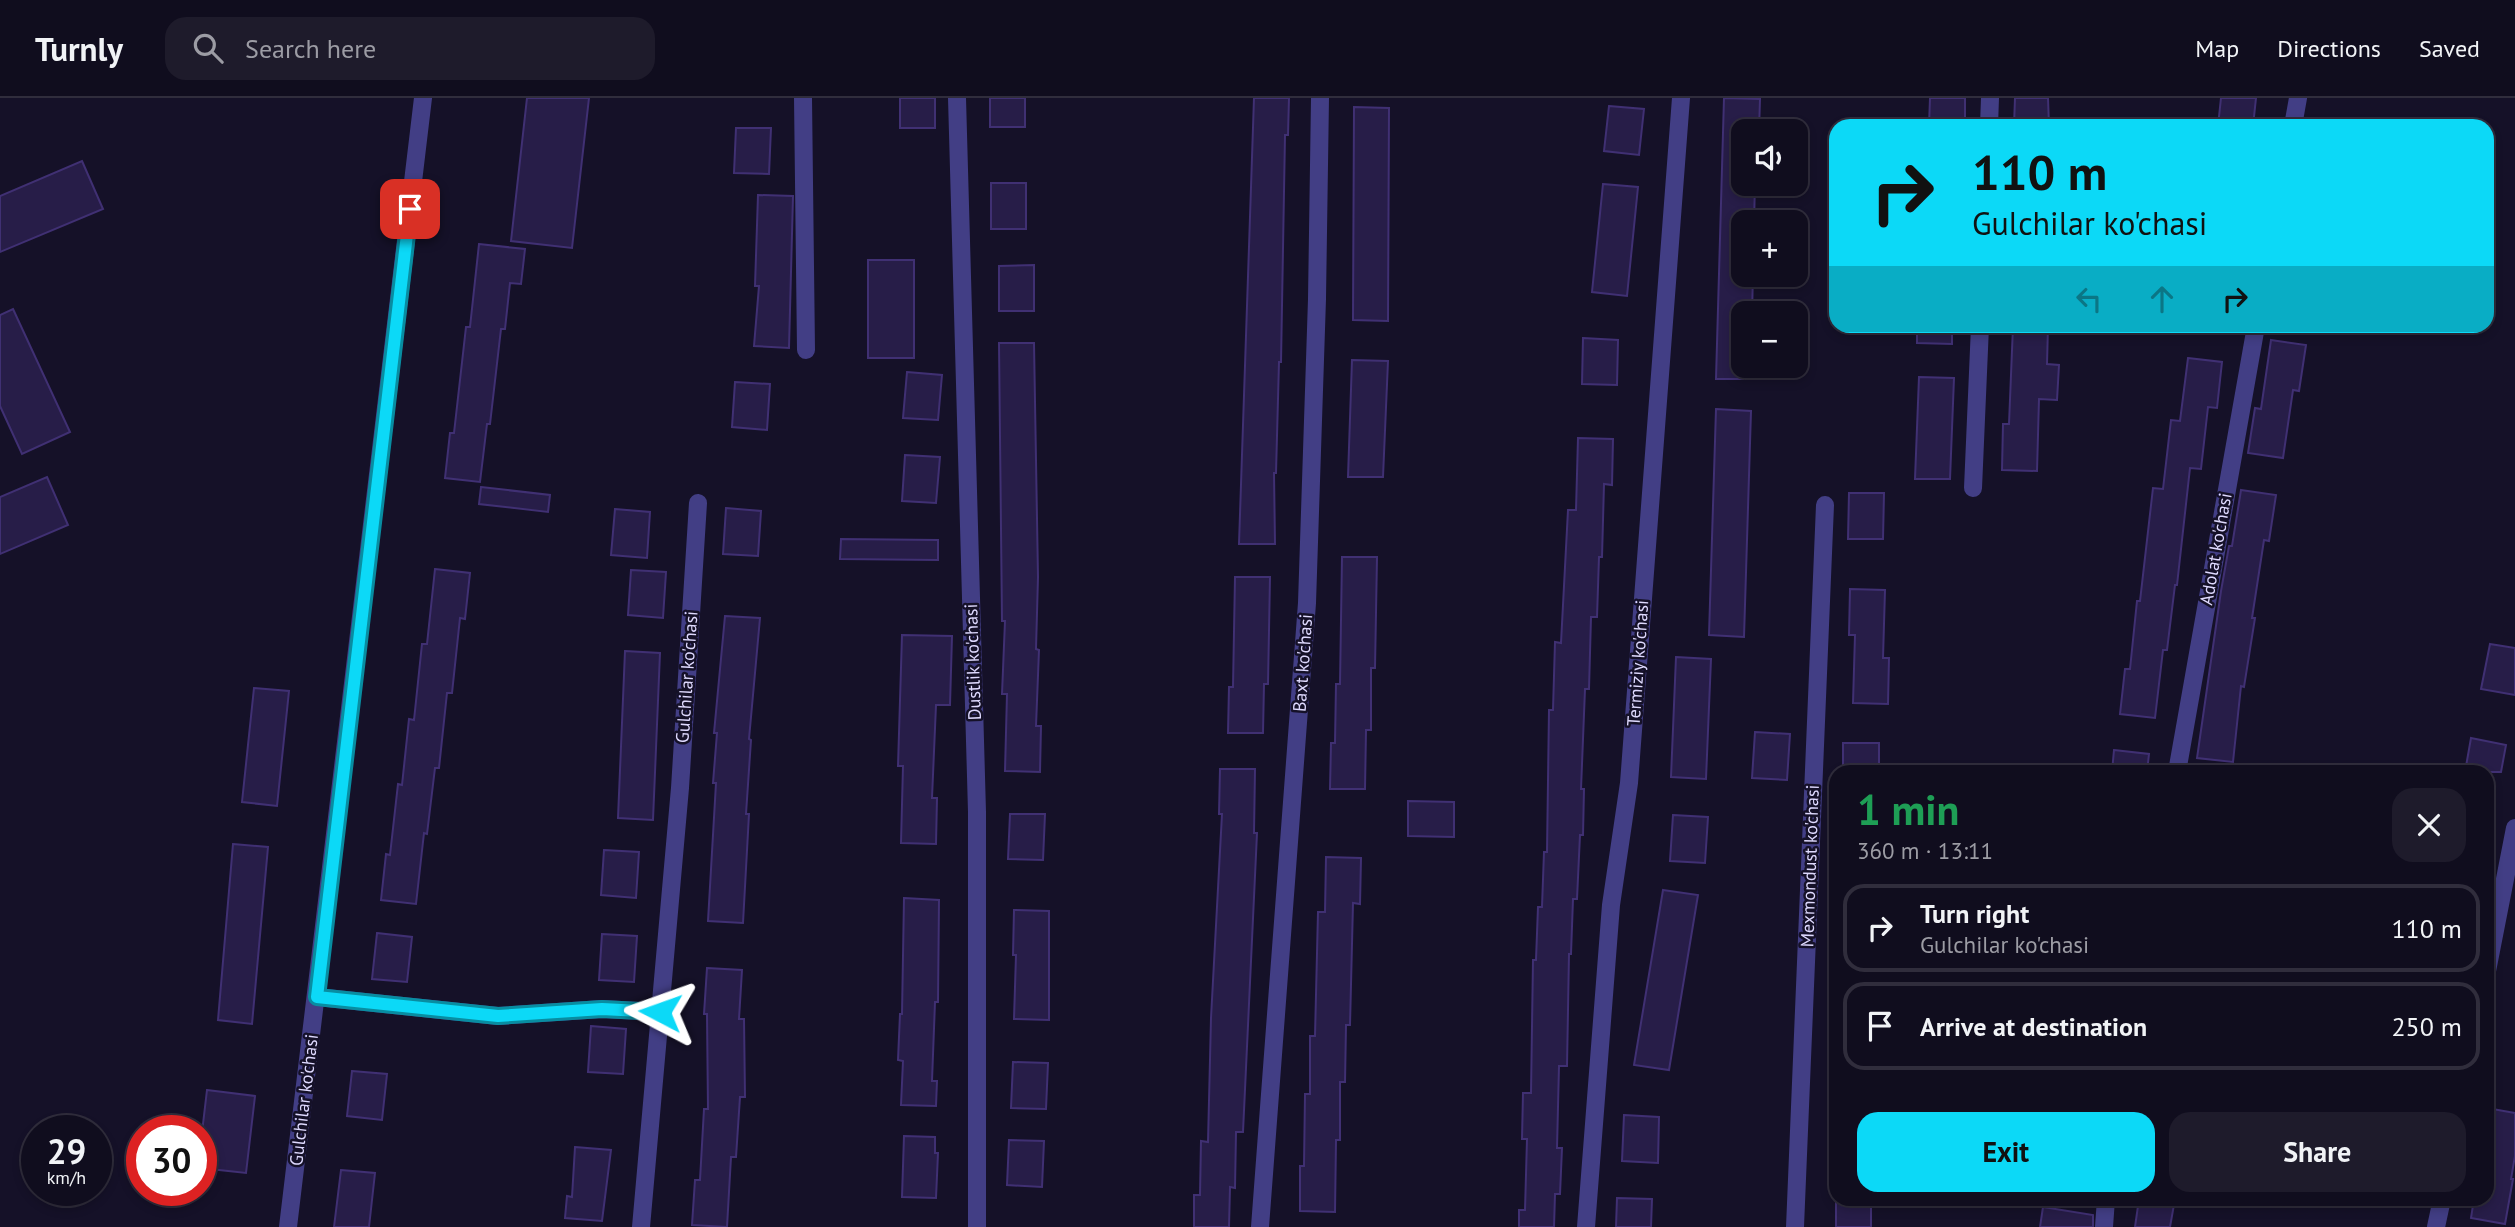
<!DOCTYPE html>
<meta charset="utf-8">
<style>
body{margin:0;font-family:"PT Sans",sans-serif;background:#1e1b2b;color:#f1f3f6;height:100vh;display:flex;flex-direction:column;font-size:26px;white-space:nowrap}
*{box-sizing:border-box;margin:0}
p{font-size:23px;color:#9c9ca4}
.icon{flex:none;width:38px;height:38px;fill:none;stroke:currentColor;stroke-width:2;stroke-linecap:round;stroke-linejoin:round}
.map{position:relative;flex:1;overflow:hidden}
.drawer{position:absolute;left:1829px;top:667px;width:665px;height:441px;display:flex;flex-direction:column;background:#100d1e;border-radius:21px;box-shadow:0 4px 10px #0003,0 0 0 2px #302d3c}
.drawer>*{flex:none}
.banner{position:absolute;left:1829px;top:21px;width:665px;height:214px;border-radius:21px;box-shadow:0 4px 10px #0003,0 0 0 2px #302d3c;background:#0cd9f7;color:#111;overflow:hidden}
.controls{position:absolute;left:1731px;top:21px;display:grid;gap:14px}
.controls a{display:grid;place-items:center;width:77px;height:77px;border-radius:14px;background:#100d1e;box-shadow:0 4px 10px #0003,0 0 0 2px #302d3c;font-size:35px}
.speed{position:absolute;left:21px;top:1017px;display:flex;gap:14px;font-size:35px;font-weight:700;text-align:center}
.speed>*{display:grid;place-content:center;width:91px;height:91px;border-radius:50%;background:#100d1e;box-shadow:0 4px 10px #0003,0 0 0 2px #302d3c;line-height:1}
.speed small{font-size:18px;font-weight:400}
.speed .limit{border:10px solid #d22;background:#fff;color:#111}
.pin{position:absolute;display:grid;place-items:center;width:60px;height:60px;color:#fff;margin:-30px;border-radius:14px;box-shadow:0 4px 10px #0006}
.me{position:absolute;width:77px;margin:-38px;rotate:274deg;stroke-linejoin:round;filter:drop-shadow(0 0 5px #0008)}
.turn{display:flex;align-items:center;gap:24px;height:147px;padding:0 28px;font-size:32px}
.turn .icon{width:91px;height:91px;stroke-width:2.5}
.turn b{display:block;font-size:49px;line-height:60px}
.lanes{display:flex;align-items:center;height:66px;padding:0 28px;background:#0003;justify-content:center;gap:35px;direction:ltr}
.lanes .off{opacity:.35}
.round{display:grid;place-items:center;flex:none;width:74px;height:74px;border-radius:21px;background:#1e1b2b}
.headline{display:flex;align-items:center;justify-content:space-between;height:119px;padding:0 28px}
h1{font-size:42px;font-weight:800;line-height:52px;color:#1e9e55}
.button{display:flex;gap:14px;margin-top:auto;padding:14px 28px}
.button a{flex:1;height:80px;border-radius:21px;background:#0cd9f7;color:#111;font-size:28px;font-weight:800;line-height:80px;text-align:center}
.button a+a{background:#1e1b2b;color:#f1f3f6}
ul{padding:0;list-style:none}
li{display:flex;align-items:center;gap:21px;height:88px;margin:0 14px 10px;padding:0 14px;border:4px solid #302d3c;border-radius:21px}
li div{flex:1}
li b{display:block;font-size:26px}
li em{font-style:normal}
header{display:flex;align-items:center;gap:42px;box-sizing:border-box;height:98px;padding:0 35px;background:#100d1e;border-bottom:2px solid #302d3c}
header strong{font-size:33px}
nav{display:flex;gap:38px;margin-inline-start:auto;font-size:24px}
.search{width:490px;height:63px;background:#1e1b2b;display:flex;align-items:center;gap:18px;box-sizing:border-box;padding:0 24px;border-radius:21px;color:#9c9ca4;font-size:26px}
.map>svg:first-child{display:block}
</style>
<header>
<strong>Turnly</strong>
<div class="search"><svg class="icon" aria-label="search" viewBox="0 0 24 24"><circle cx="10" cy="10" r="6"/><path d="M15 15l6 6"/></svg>Search here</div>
<nav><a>Map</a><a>Directions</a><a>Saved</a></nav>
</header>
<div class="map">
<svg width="2515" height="1129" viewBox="0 0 2515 1129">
<rect width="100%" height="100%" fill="#151128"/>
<g fill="#271d48" stroke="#403073" stroke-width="2">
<polygon points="527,0 589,0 572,150 511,143"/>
<rect x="900" y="0" width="35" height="30"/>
<rect x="990" y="0" width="35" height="29"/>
<polygon points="1254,0 1289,0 1288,37 1285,37 1281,264 1279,264 1276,375 1274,375 1275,446 1239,446"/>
<polygon points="1724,0 1760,1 1759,33 1743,33 1743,86 1755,86 1754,124 1743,124 1743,177 1753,177 1752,215 1743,215 1743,281 1716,281"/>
<polygon points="1930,0 1965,0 1965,28 1929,28"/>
<polygon points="2015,0 2048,0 2049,28 2014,28"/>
<polygon points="2221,0 2256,0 2253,28 2218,28"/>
<polygon points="1609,8 1644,11 1639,57 1604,53"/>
<polygon points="1354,9 1389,10 1388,223 1353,222"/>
<polygon points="736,30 771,30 769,76 734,75"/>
<polygon points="82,63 103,111 0,154 0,98"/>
<rect x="991" y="85" width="35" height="46"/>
<polygon points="1603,86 1638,89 1627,198 1592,194"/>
<polygon points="758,97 793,98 789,250 754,248 759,188 755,188"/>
<polygon points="479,146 525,151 521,186 510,185 505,231 501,231 490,326 487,326 480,384 445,380 450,335 454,335 466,229 470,229"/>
<rect x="868" y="162" width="46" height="98"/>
<polygon points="1034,167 1034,213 999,213 999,168"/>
<polygon points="13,211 70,334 22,356 0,308 0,217"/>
<polygon points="1917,228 1952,228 1952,246 1917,245"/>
<polygon points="2013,228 2048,228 2047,266 2059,267 2057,302 2039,301 2037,373 2002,372 2003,326 2009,326"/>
<polygon points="1583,240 1618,242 1617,287 1582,286"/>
<polygon points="2271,242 2306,247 2299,293 2293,292 2283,360 2248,355 2255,310 2261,311"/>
<polygon points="999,245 1034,245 1038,479 1036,551 1039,552 1036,628 1041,628 1040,674 1005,673 1007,596 1002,596 1005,523 1002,523"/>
<polygon points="2188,260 2222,264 2217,310 2208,309 2201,371 2190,370 2177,487 2175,487 2167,552 2163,552 2155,620 2120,616 2125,571 2130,571 2137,503 2140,503 2153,390 2163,391 2171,322 2180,323"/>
<polygon points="1352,262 1388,263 1383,379 1348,379"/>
<polygon points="907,274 942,277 938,322 903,320"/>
<polygon points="1919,279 1954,280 1950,381 1915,381"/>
<polygon points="735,284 770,286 767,332 732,329"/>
<polygon points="1716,311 1751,313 1744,539 1709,537"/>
<polygon points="1578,340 1613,341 1612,387 1604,386 1602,459 1599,459 1597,519 1591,519 1589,591 1585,591 1581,691 1584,691 1583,737 1580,737 1577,801 1573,801 1571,856 1569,856 1567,968 1559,968 1557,1050 1562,1050 1560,1096 1555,1096 1554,1129 1519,1129 1519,1112 1525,1112 1527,1041 1522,1041 1523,995 1531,995 1533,862 1536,862 1538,809 1542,809 1544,754 1547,754 1549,612 1553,612 1555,544 1561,545 1568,412 1576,412"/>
<polygon points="905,357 940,359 936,405 902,403"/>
<polygon points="47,379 68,427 0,456 0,399"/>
<polygon points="481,389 550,397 548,414 479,406"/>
<polygon points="2241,392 2276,397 2269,443 2264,442 2252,520 2255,520 2244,589 2241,588 2233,664 2197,660 2221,493 2229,448 2232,448"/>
<polygon points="1849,395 1884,395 1883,441 1848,441"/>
<polygon points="726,410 761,413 758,458 723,456"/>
<polygon points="615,411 650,414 647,460 611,457"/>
<polygon points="841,441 938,442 938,462 840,461"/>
<polygon points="1342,459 1377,459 1375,570 1371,570 1371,632 1366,632 1365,691 1330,691 1331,645 1335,645 1336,586 1340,586"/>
<polygon points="435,471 470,475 465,521 460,520 452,595 447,595 439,670 435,670 427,736 424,735 416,806 381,802 386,756 390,757 398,686 402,687 409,621 414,622 422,546 427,546"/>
<polygon points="631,472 666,474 663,520 628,517"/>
<polygon points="1235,479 1270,479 1268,586 1264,586 1263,635 1228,635 1229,589 1233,589"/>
<polygon points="1850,491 1885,492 1883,560 1889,560 1888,606 1853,605 1855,537 1849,537"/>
<polygon points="725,518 760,520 749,641 751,642 746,716 749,716 743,825 708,823 716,685 713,685 717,635 714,635"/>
<polygon points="902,537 952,538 950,607 936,607 932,700 937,700 936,746 901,745 903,668 898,668"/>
<polygon points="2490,546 2515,550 2515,597 2481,591"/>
<polygon points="625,553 660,555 653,722 618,720"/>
<polygon points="1676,559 1711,561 1706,681 1671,679"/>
<polygon points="254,590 289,593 277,708 242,704"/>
<polygon points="1755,634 1790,636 1787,682 1752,680"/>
<polygon points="2471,640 2506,647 2501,674 2465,674"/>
<rect x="1843" y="645" width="36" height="29"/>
<polygon points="2114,652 2149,656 2147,674 2112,674"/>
<polygon points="1220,671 1255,671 1254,735 1257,735 1243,1034 1236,1034 1235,1090 1230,1089 1229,1129 1194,1129 1194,1097 1200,1097 1201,1043 1208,1044 1211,920 1222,716 1219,716"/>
<polygon points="1408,703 1454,704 1454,739 1408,738"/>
<polygon points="1010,716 1045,716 1043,762 1008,761"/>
<polygon points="1673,717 1708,719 1705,765 1670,763"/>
<polygon points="233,746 268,749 252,926 218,922"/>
<polygon points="604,752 639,754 636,800 601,797"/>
<polygon points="1326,759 1361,760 1360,806 1353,805 1350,927 1346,927 1345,984 1340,984 1340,1042 1336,1042 1335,1114 1300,1113 1300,1068 1304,1068 1305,996 1310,996 1310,938 1315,938 1318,814 1325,814"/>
<polygon points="1663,792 1698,797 1669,972 1634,967"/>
<polygon points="904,800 939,802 938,904 935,904 932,983 937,983 936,1008 901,1007 903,963 898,962 900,916 902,916"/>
<polygon points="1014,812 1049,813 1049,922 1014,921 1016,857 1013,857"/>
<polygon points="377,835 412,839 407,884 372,881"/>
<polygon points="602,836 637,838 634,884 599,882"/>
<polygon points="707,870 742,872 739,921 744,921 745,999 740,999 736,1059 731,1059 727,1129 692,1127 695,1082 700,1082 704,1011 708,1011 707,916 704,916"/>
<polygon points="591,928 626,931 623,976 588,974"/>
<polygon points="1013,964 1048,965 1046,1011 1011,1010"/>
<polygon points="352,973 387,976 382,1022 347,1018"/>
<polygon points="207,992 255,998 246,1075 201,1070 201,1043"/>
<polygon points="2487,1010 2515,1015 2515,1058 2511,1081 2513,1081 2505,1126 2471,1120 2474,1101 2487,1101"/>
<polygon points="1624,1017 1659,1019 1658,1065 1622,1063"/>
<polygon points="904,1038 935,1039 935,1055 938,1055 936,1100 902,1099"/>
<polygon points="1009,1042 1044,1043 1042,1089 1007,1087"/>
<polygon points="575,1049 611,1052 602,1123 565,1120 567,1098 572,1099"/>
<polygon points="341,1072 375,1075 369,1129 334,1129"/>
<polygon points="1617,1100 1652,1101 1651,1129 1616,1129"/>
<rect x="1836" y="1101" width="35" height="28"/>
<polygon points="2139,1101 2175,1101 2170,1129 2135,1129"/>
<polygon points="2043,1109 2093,1117 2093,1129 2040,1129"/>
</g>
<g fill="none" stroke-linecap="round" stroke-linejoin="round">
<g stroke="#423e85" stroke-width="18">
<polyline points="803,0 806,252"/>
<polyline points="957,0 977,714 977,1129"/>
<polyline points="1989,28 1990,0"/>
<polyline points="2293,28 2298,0"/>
<polyline points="1973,390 1980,228"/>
<polyline points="2177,674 2256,228"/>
<polyline points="2487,873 2515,730"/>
<polyline points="317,899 498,918 602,911 660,914"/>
<polyline points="288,1129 423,0"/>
<polyline points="641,1129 680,690 698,405"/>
<polyline points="1260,1129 1307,505 1317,201 1320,0"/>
<polyline points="1586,1129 1611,807 1629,685 1681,0"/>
<polyline points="1795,1129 1825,407"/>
<polyline points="2104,1129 2106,1101"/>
<polyline points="2436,1129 2442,1101"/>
</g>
</g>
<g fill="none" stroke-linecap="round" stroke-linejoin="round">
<g stroke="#088da1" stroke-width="18">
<polyline id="route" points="410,111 317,899 498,918 602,911 660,914"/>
</g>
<use href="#route" stroke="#0cd9f7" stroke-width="12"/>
</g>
<g text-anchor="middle" stroke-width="5" stroke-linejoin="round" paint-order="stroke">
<g font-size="18" fill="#ded9fe" stroke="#151128">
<text transform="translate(2216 451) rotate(-80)" y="6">Adolat ko'chasi</text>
<text transform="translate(973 564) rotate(-92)" y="6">Dustlik ko'chasi</text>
<text transform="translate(1303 565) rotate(-86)" y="6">Baxt ko'chasi</text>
<text transform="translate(1638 565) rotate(-86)" y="6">Termiziy ko'chasi</text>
<text transform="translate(687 579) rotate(-86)" y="6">Gulchilar ko'chasi</text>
<text transform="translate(1810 768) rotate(-88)" y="6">Mexmondust ko'chasi</text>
<text transform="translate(304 1002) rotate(-83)" y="6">Gulchilar ko'chasi</text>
</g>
</g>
</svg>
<div class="controls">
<a><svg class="icon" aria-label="sound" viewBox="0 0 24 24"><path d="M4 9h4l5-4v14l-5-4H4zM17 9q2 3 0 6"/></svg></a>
<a>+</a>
<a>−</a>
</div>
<div class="speed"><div>29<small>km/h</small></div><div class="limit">30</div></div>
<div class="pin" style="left:410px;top:111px;background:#d93025"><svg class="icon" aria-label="arrive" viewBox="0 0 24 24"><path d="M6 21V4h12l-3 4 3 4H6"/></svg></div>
<svg class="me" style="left:660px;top:914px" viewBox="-20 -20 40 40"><path d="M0-17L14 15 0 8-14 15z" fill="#0cd9f7" stroke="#fff" stroke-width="4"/></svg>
<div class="banner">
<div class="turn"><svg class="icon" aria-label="right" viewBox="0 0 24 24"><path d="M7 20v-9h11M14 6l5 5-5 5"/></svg><div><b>110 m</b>Gulchilar ko'chasi</div></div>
<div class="lanes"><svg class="icon off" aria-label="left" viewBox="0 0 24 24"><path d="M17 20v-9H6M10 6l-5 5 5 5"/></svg><svg class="icon off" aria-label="ahead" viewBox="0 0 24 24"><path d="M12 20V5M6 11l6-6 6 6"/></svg><svg class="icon" aria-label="right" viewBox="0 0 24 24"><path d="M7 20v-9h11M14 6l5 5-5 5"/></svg></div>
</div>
<section class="drawer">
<div class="headline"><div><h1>1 min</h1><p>360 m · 13:11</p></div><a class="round"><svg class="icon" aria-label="close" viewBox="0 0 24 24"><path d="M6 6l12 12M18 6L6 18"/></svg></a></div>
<ul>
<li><svg class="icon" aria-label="right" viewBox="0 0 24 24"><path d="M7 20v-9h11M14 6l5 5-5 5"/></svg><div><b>Turn right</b><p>Gulchilar ko'chasi</p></div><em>110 m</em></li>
<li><svg class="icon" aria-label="arrive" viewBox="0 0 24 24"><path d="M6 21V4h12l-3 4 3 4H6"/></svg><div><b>Arrive at destination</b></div><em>250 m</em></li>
</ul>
<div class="button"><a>Exit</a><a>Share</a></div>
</section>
</div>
